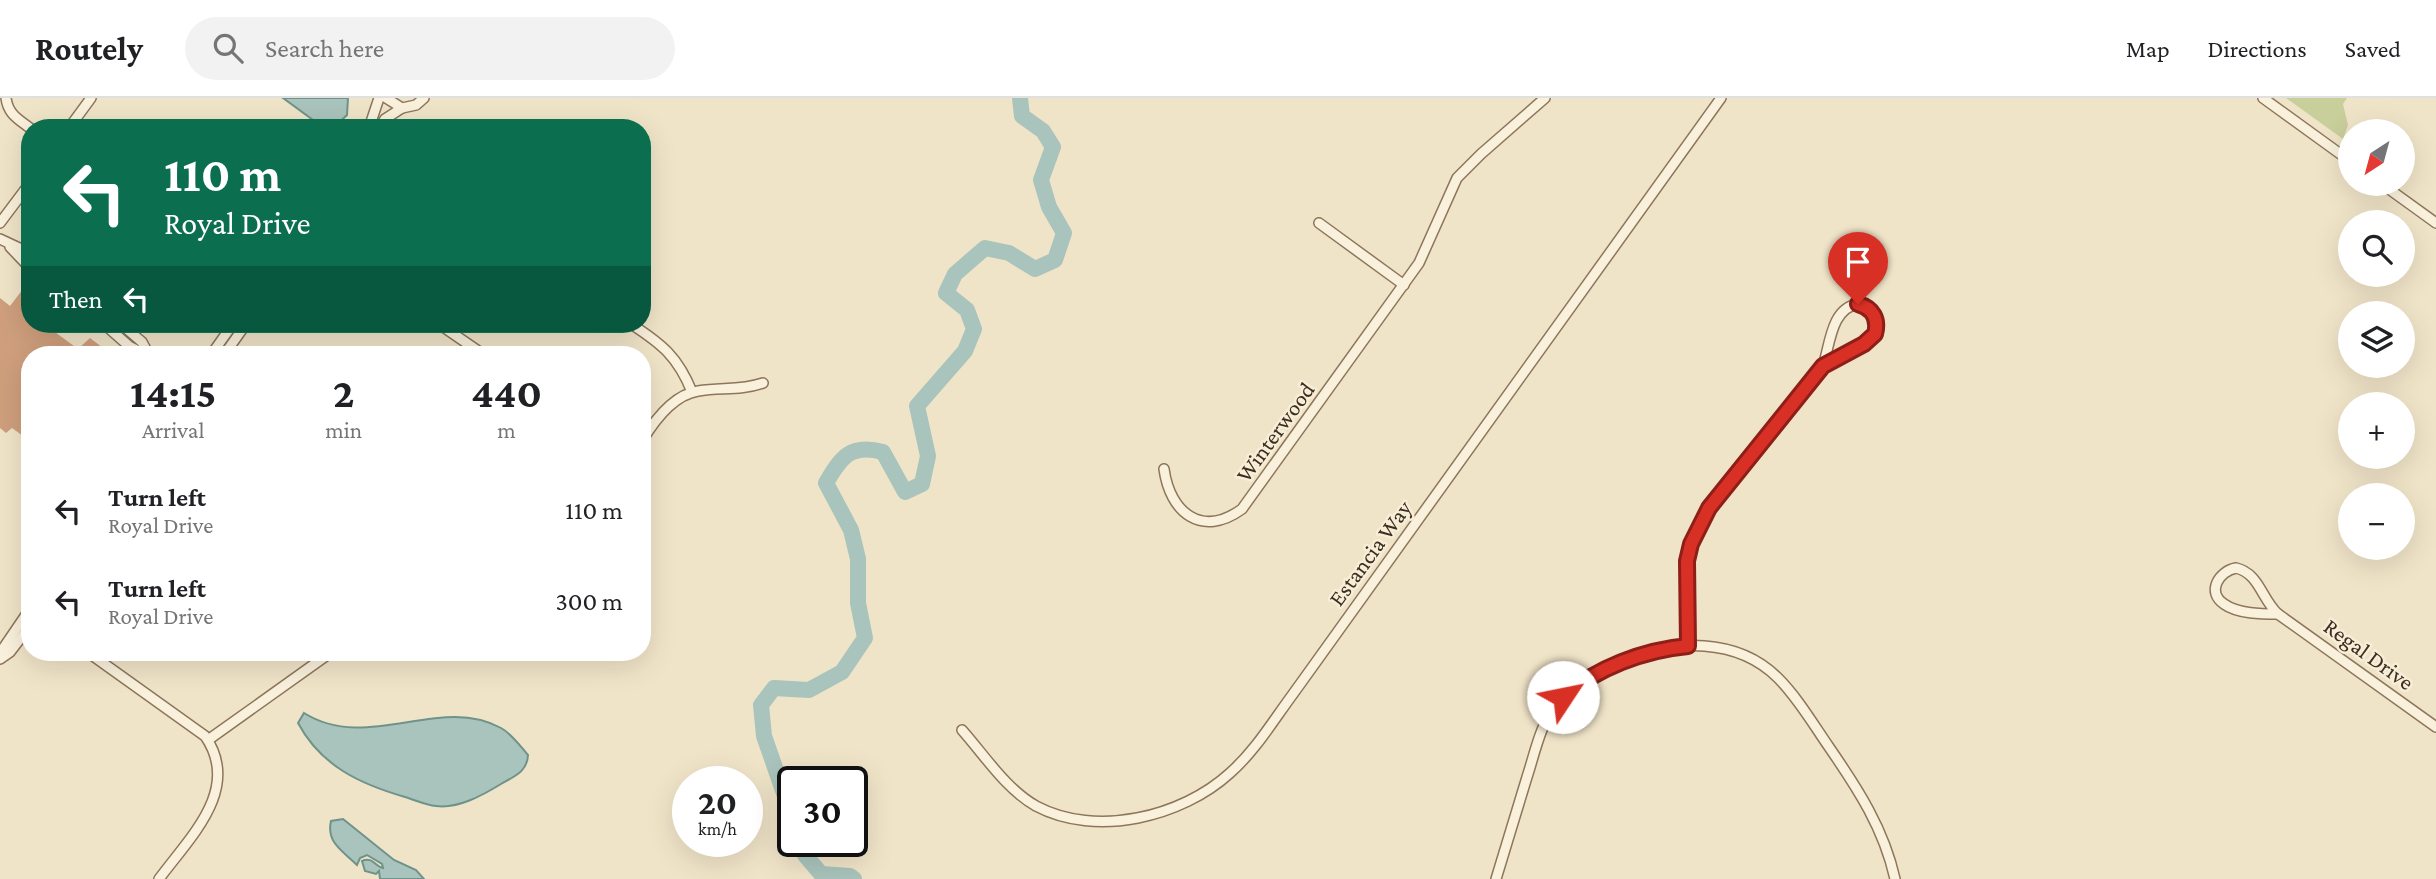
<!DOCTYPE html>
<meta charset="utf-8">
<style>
body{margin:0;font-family:"Crimson Pro",serif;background:#f2f2f2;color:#202124;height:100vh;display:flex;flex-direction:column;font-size:26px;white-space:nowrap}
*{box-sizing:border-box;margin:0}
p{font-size:23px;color:#757577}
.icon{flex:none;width:38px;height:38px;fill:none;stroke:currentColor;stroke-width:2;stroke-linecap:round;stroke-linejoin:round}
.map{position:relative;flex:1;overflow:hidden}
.sheet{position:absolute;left:21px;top:248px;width:630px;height:315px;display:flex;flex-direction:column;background:#fff;border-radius:28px;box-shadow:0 7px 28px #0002}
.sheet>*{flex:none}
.hud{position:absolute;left:21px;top:21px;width:630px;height:214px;border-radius:28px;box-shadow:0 7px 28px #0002;background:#0b6e4f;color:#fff;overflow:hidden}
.needle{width:46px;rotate:216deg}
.fabs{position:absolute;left:2338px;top:21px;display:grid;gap:14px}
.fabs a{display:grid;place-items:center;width:77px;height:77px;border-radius:50%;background:#fff;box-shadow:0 7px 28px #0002;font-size:35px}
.speed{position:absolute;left:672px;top:668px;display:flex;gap:14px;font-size:35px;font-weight:700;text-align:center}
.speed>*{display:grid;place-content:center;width:91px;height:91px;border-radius:50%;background:#fff;box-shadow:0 7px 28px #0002;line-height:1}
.speed small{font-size:18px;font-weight:400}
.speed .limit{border:4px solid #111;border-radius:10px;background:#fff;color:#111}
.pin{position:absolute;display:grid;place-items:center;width:60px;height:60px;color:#fff;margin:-72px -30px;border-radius:50% 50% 50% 0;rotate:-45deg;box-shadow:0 0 7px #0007}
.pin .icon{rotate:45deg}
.me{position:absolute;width:77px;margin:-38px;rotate:56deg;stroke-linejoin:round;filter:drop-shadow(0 0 5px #0008)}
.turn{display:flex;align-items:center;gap:24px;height:147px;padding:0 28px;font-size:32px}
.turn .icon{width:91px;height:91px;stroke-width:2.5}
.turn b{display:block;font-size:49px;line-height:60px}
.then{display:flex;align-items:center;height:66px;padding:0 28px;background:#0003;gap:14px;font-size:26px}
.eta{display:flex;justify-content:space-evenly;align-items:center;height:119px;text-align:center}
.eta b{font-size:42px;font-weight:700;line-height:49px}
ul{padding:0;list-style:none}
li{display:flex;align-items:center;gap:21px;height:91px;padding:0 28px}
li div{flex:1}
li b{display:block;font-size:26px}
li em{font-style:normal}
header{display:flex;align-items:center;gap:42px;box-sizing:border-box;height:98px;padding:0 35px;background:#fff;border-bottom:2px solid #e0e0e0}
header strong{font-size:33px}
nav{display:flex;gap:38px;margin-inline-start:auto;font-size:24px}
.search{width:490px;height:63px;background:#f2f2f2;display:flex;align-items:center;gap:18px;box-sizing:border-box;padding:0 24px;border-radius:38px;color:#757577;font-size:26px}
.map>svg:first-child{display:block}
</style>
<header>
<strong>Routely</strong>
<div class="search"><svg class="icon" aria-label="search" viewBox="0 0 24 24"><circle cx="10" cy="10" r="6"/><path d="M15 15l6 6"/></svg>Search here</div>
<nav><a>Map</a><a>Directions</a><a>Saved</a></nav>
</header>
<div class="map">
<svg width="2436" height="781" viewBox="0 0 2436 781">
<rect width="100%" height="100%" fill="#f0e4c8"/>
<polygon fill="#c9cf9b" points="2286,0 2347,0 2343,6 2348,27 2343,41"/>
<g fill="#a9c4bc" stroke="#6f938a" stroke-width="2">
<polygon points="283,0 348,0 347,17 333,30 324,30"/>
<path d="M304 615C368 655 440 596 501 630 512 636 520 648 528 657 527 674 515 678 501 686 483 697 458 711 436 708 426 707 415 702 405 699 360 686 321 668 298 625Z"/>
<path d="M343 721 394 762 416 772 424 781H380L379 773 376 776 365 773 362 763C373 758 375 769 383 770L382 766 367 757 360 760 357 767C343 753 326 745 331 723Z"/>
</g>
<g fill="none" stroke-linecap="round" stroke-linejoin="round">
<g stroke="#a9c4bc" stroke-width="16">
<path d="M793 721 764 638 761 607 774 590 809 592 842 574 865 540 858 505V461L851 432 826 385C841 359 851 345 883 354L905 394 922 386 928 358 917 308 965 253 974 231 967 212 946 195 955 176 985 150 1009 155 1035 171 1055 162 1064 135 1049 109 1041 82 1053 49 1043 33 1022 18 1020 0"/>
<polyline points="800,744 805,757 821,776 850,778 854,781"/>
</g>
</g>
<polygon fill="#cf9f7d" points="23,191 30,196 30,226 44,226 78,251 90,240 107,253 104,257 30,257 30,343 12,330 6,335 0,330 0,200 10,208"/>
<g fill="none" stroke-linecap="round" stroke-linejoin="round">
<g stroke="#8d765c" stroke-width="12">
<g id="minor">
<path d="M6 0C8 16 18 21 30 30"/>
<polyline points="386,0 402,10 416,7 424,0"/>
<polyline points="2263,0 2350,63"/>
<polyline points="69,30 91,0"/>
<polyline points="369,30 379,0"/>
<polyline points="379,30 385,21 402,10"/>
<polyline points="2382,86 2436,125"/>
<polyline points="0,125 30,85"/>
<polyline points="1319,125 1404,187"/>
<polyline points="0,141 30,155"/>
<polyline points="10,149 30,170"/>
<path d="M1858 206C1873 210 1879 222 1875 236L1864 246 1823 268C1830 247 1831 210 1858 206Z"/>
<polyline points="104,226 129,248 146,257"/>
<polyline points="121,226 142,244 149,257"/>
<polyline points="439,226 484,257"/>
<path d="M631 226C662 246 678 259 692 294"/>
<polyline points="211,257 233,226"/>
<polyline points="224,257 246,226"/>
<path d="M642 343C654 323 673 297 698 293 722 289 739 293 763 285"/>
<path d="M1164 371C1170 415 1202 440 1242 411L1419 165 1457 80 1481 56 1545 0"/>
<path d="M2236 470C2259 475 2262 502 2278 516 2262 516 2238 516 2224 506 2206 494 2219 473 2236 470Z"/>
<polyline points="2278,516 2436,629"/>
<polyline points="1688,548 1687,463 1701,422 1718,396 1823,268"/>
<polyline points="0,555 30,511"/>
<path d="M89 555 205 638C242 691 190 739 159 781"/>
<polyline points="0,561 10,554 30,528"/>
<path d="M962 632C985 658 1006 691 1036 708 1096 740 1182 719 1230 675 1255 653 1273 623 1293 596L1721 0"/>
<polyline points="208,642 330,555"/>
<path d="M1496 781C1506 747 1517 713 1527 679 1535 655 1540 626 1557 606 1574 585 1601 575 1624 564 1673 540 1738 540 1778 580 1798 600 1813 626 1829 649 1858 691 1884 731 1895 781"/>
</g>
</g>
<use href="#minor" stroke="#faf1dc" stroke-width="9"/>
</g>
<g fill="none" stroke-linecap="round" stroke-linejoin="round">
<g stroke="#8d1f18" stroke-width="18">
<path id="route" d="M1563 599C1596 570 1644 552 1688 548L1687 463 1691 446 1709 410 1823 268 1864 246 1875 236C1879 221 1873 210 1858 206"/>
</g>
<use href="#route" stroke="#d93025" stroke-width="12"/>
</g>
<g text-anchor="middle" stroke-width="5" stroke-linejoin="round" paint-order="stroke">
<g font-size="23" fill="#3d2e20" stroke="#f7eed8">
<text transform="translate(1275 334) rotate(-54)" y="8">Winterwood</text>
<text transform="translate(1370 455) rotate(-54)" y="8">Estancia Way</text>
<text transform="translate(2369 556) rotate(36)" y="8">Regal Drive</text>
</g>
</g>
</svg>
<div class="fabs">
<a><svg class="needle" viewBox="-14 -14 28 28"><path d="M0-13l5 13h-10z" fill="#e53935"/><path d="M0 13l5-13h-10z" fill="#757577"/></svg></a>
<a><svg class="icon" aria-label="search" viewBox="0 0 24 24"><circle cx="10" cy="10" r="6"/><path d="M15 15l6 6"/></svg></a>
<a><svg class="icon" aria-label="layers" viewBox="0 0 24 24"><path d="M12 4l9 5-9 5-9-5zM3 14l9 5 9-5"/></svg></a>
<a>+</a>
<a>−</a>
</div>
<div class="speed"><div>20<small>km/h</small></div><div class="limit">30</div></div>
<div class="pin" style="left:1858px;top:206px;background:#d93025"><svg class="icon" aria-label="arrive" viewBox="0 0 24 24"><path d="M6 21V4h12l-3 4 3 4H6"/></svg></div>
<svg class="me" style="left:1563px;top:599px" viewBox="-20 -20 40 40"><circle r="19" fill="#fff"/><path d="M0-13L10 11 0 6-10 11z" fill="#d93025"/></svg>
<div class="hud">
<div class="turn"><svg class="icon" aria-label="left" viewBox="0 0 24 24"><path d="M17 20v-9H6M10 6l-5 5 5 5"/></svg><div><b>110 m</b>Royal Drive</div></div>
<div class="then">Then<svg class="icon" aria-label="left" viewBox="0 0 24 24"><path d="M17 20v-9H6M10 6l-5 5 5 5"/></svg></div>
</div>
<section class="sheet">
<div class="eta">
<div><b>14:15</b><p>Arrival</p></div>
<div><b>2</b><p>min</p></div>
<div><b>440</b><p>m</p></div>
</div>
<ul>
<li><svg class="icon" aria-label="left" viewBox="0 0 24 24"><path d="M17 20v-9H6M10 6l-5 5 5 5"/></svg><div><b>Turn left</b><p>Royal Drive</p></div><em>110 m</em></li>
<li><svg class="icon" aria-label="left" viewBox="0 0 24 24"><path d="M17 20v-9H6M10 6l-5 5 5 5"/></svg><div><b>Turn left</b><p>Royal Drive</p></div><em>300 m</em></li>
</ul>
</section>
</div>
